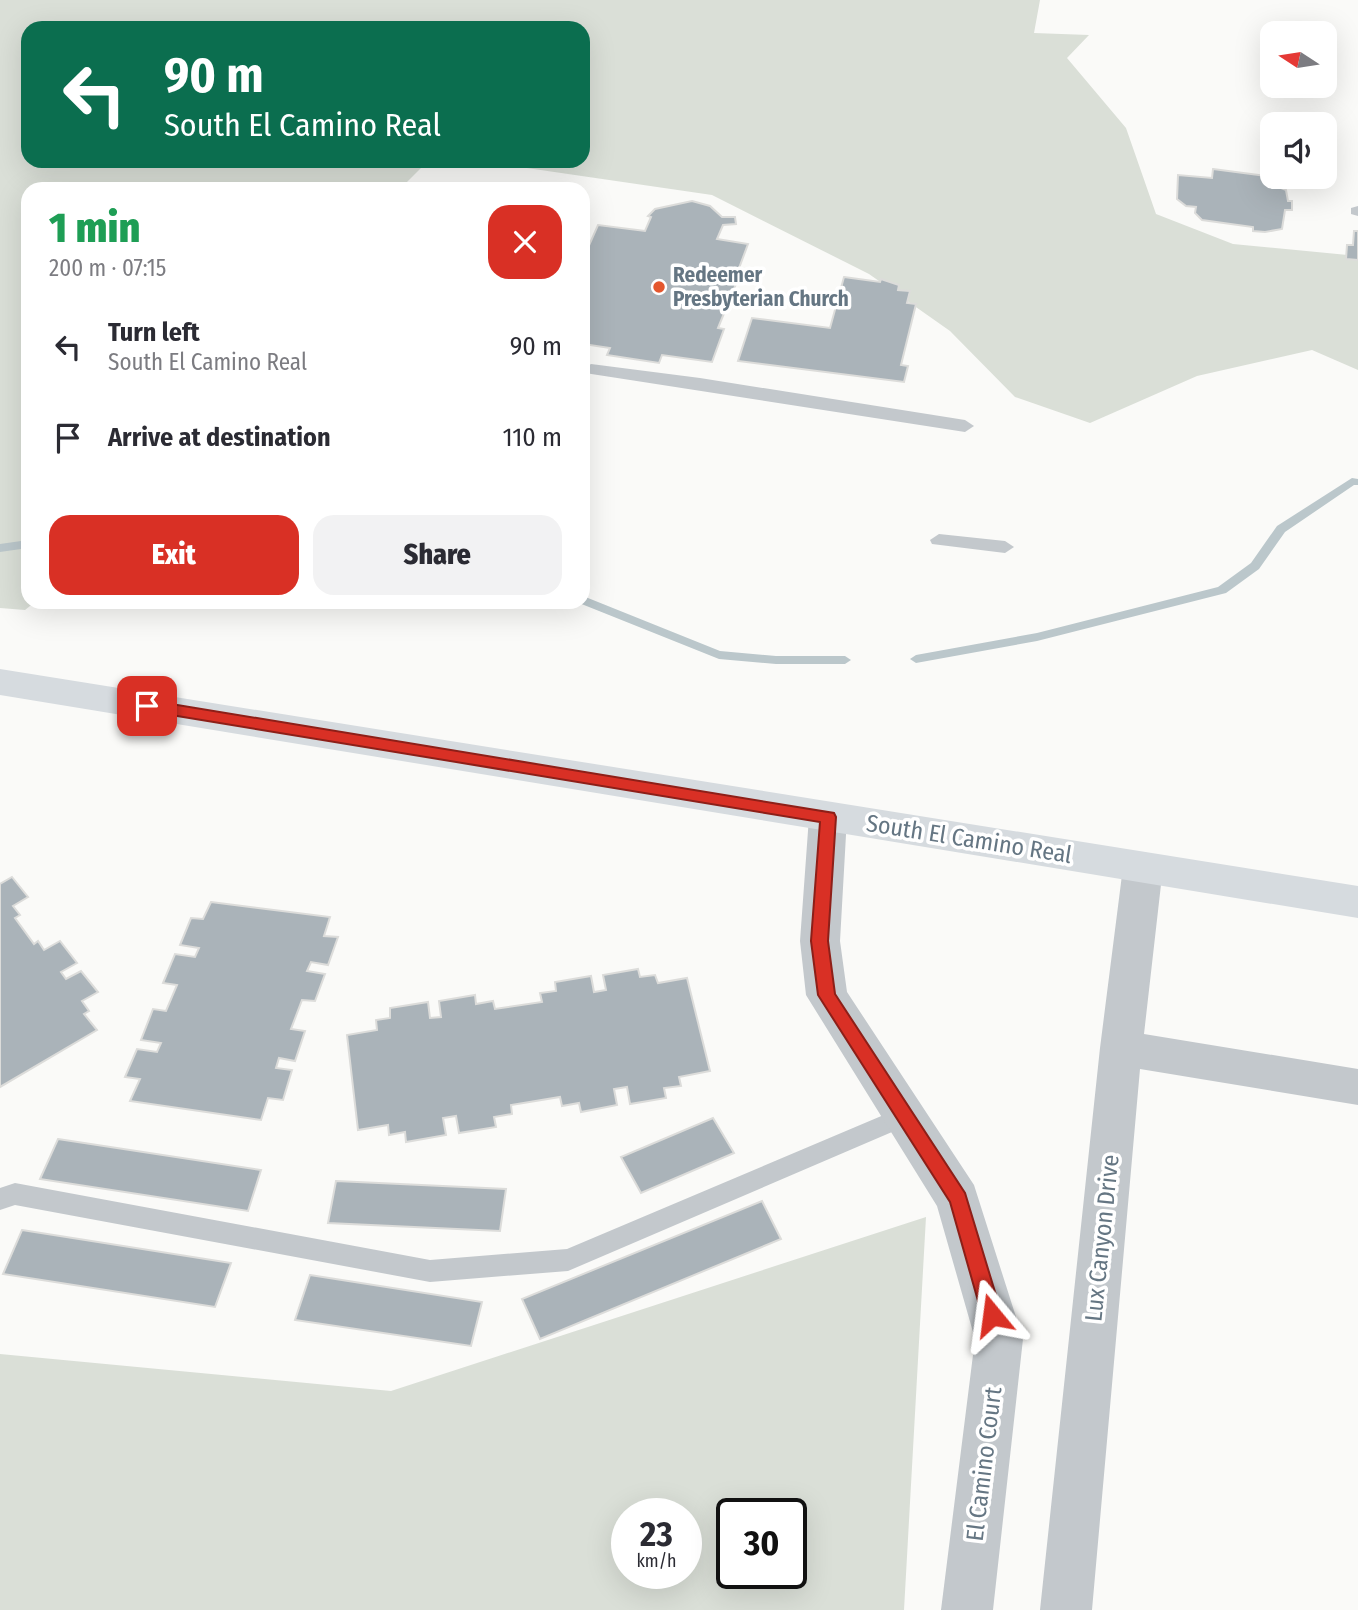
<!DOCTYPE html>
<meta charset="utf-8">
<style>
body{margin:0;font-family:"Fira Sans Condensed",sans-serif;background:#f2f2f3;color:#2b2b33;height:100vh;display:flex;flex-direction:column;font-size:26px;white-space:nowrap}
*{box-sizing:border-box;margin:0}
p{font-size:23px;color:#7c7c81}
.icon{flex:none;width:38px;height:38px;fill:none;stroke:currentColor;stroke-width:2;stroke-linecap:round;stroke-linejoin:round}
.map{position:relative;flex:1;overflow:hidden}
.details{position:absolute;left:21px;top:182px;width:569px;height:427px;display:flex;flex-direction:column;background:#fff;border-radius:21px;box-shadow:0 7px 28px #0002}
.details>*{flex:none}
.guide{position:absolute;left:21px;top:21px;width:569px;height:147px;border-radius:21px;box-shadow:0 7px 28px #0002;background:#0b6e4f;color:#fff;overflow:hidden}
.needle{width:46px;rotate:282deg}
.controls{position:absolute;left:1260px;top:21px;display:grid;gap:14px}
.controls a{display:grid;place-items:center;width:77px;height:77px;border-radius:14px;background:#fff;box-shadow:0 7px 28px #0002;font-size:35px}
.speed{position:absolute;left:611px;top:1498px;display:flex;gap:14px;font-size:35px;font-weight:700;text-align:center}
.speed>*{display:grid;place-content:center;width:91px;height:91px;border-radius:50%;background:#fff;box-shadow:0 7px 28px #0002;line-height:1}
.speed small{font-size:18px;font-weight:400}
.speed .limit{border:4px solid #111;border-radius:10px;background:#fff;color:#111}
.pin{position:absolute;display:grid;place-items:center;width:60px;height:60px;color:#fff;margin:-30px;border-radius:14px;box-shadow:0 4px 10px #0006}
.me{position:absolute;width:77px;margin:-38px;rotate:344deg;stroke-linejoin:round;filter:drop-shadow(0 0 5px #0008)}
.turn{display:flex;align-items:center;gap:24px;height:147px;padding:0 28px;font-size:32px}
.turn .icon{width:91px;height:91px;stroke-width:2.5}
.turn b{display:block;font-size:49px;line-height:60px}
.round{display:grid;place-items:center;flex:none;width:74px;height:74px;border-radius:21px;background:#f2f2f3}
.head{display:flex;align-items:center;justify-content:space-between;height:119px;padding:0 28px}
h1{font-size:42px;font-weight:800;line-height:52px;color:#1e9e55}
.primary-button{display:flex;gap:14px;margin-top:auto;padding:14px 28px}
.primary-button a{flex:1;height:80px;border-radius:21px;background:#d93025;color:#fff;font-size:28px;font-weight:800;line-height:80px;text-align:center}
.primary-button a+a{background:#f2f2f3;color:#2b2b33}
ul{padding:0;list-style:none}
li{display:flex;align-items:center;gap:21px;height:91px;padding:0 28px}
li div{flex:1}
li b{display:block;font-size:26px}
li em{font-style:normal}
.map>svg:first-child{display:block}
</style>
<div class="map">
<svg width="1358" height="1610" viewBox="0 0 1358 1610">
<rect width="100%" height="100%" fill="#fafaf8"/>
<g fill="#dadfd7" fill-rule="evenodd">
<polygon points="0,0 1040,0 1034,33 1089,35 1067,58 1126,128 1156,214 1233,244 1358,256 1358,370 1312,350 1197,376 1090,423 1015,397 950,331 869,274 712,195 479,161 583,161 583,28 28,28 28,161 428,161 400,189 28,189 28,602 35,602 25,610 0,608"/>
<path d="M926 1217 904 1610H0V1354L391 1391ZM626 1514H686V1573H626ZM732 1514H791V1573H732Z"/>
</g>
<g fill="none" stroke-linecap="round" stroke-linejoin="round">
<g fill="#bbc7cb" fill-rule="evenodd">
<polygon points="1352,478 1358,479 1358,485 1354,485 1285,532 1259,569 1226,593 1037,641 916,663 910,659 916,655 1037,633 1218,587 1251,563 1277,526"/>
<polygon points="28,540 28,548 0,552 0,544"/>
<polygon points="583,596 720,651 776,656 845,656 851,660 845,664 776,664 719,659 579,603 583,602"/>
</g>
</g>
<g fill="#aab3b9" stroke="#dcdcda" stroke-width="2">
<polygon points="1213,169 1274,177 1274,185 1286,190 1288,201 1292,201 1292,210 1285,210 1282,229 1265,232 1253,231 1253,227 1202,220 1195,213 1196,207 1186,206 1177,199 1178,175 1212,178"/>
<polygon points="692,201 710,206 722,217 735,217 736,224 723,225 717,239 748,244 735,279 738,279 718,328 724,329 712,362 662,355 659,363 607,355 610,348 583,344 583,259 598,225 645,231 651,217 648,216 655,209"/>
<polygon points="1354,231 1358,231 1358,260 1346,259 1347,245 1353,245"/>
<polygon points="844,277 880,282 881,279 899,285 898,290 910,291 907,303 916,304 901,365 908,366 904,382 738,361 752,318 830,328"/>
<polygon points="12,877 28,897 13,906 20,915 15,918 34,944 38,941 44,950 60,941 77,963 61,972 66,979 81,971 98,992 82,1001 89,1011 84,1014 97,1030 0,1087 0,884"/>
<polygon points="211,902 330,917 324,936 338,937 328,965 311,962 307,971 325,974 315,1001 302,1000 291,1029 305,1031 295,1061 279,1058 276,1068 292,1070 283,1100 268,1098 261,1120 130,1101 140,1079 125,1077 137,1049 157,1052 161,1043 141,1040 153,1009 166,1011 177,985 163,983 175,954 195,957 199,948 180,945 191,918 203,919"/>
<polygon points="638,969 640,977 655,975 658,983 687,978 710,1071 679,1077 681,1086 664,1088 666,1098 630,1104 627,1087 614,1089 617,1105 581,1112 579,1103 562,1106 560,1097 511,1105 512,1114 494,1117 496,1127 459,1133 456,1116 443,1118 446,1135 406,1142 405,1132 389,1135 388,1125 358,1130 347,1035 377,1030 376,1020 390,1018 390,1008 428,1002 430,1018 441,1017 439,1001 475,995 476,1004 493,1001 495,1009 542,1002 540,993 556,991 555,982 591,976 594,992 606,990 603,975"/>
<polygon points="713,1118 734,1153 641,1193 621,1157"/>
<polygon points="58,1139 261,1170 248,1211 40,1179"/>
<polygon points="336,1181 506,1189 500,1231 328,1223"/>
<polygon points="762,1201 781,1239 540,1339 522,1299"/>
<polygon points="22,1230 231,1263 215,1307 3,1274"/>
<polygon points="310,1275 482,1302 471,1346 295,1320"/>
</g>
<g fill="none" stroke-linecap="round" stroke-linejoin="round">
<g fill="#c3c8cc" fill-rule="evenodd">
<polygon points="1358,206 1358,216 1351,214 1351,208"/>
<polygon points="591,364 700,378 965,420 974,426 965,432 585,373 583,369"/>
<polygon points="939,534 1005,541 1014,547 1005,553 932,544 930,540"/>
<polygon points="905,1106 913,1109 917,1116 913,1123 568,1271 430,1282 15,1205 0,1210 0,1188 15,1183 430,1260 567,1249"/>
</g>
<g fill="#c3c8cc" fill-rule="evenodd">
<polygon points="828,802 842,807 847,817 840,941 847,992 974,1185 1023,1339 993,1610 941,1610 975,1339 937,1206 806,995 800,941 809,817 814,807"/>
<polygon points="1143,852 1157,856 1163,867 1144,1034 1358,1069 1358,1105 1140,1069 1092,1610 1040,1610 1100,1048 1123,867 1129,856"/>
</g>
<polygon fill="#d6dbdf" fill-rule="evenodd" points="0,669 1358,886 1358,918 0,695"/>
</g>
<polygon fill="#d93025" stroke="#8d1f18" stroke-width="2" points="147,700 834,813 836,817 828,941 835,994 965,1193 1002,1315 999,1322 992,1324 985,1322 982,1315 950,1202 818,995 811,941 820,822 147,711 139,706"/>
<circle fill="#e4572e" stroke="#fff" stroke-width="2.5" cx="659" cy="287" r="7"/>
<g text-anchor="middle" stroke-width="7" stroke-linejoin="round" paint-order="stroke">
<g font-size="21" font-weight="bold" fill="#657683" stroke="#fff" text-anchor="start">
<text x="673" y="282">Redeemer<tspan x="673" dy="24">Presbyterian Church</tspan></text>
</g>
<g font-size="24" fill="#657683" stroke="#fff">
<text transform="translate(969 839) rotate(9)" y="8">South El Camino Real</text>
<text transform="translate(1102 1238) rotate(-84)" y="8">Lux Canyon Drive</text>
<text transform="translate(984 1464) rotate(-83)" y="8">El Camino Court</text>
</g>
</g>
</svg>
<div class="controls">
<a><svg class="needle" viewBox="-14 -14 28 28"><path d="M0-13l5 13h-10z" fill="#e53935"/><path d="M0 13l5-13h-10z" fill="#7c7c81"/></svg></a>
<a><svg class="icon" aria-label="sound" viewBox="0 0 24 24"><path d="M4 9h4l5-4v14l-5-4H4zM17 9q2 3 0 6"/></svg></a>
</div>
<div class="speed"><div>23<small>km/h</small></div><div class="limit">30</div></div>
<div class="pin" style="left:147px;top:706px;background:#d93025"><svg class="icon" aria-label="arrive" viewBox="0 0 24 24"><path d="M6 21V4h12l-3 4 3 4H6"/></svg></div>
<svg class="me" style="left:992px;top:1315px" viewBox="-20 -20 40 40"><path d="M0-17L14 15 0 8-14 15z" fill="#d93025" stroke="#fff" stroke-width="4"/></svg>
<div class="guide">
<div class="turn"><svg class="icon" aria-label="left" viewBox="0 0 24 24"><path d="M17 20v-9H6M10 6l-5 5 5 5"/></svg><div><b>90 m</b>South El Camino Real</div></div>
</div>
<section class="details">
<div class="head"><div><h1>1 min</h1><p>200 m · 07:15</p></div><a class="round" style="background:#d93025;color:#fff"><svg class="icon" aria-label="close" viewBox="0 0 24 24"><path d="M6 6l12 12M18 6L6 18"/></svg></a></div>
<ul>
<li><svg class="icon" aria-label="left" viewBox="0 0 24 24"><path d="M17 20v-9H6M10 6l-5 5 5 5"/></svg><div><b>Turn left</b><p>South El Camino Real</p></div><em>90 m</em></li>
<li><svg class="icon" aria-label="arrive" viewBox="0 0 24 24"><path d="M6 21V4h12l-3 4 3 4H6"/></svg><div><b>Arrive at destination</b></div><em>110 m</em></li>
</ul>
<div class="primary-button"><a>Exit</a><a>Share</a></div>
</section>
</div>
